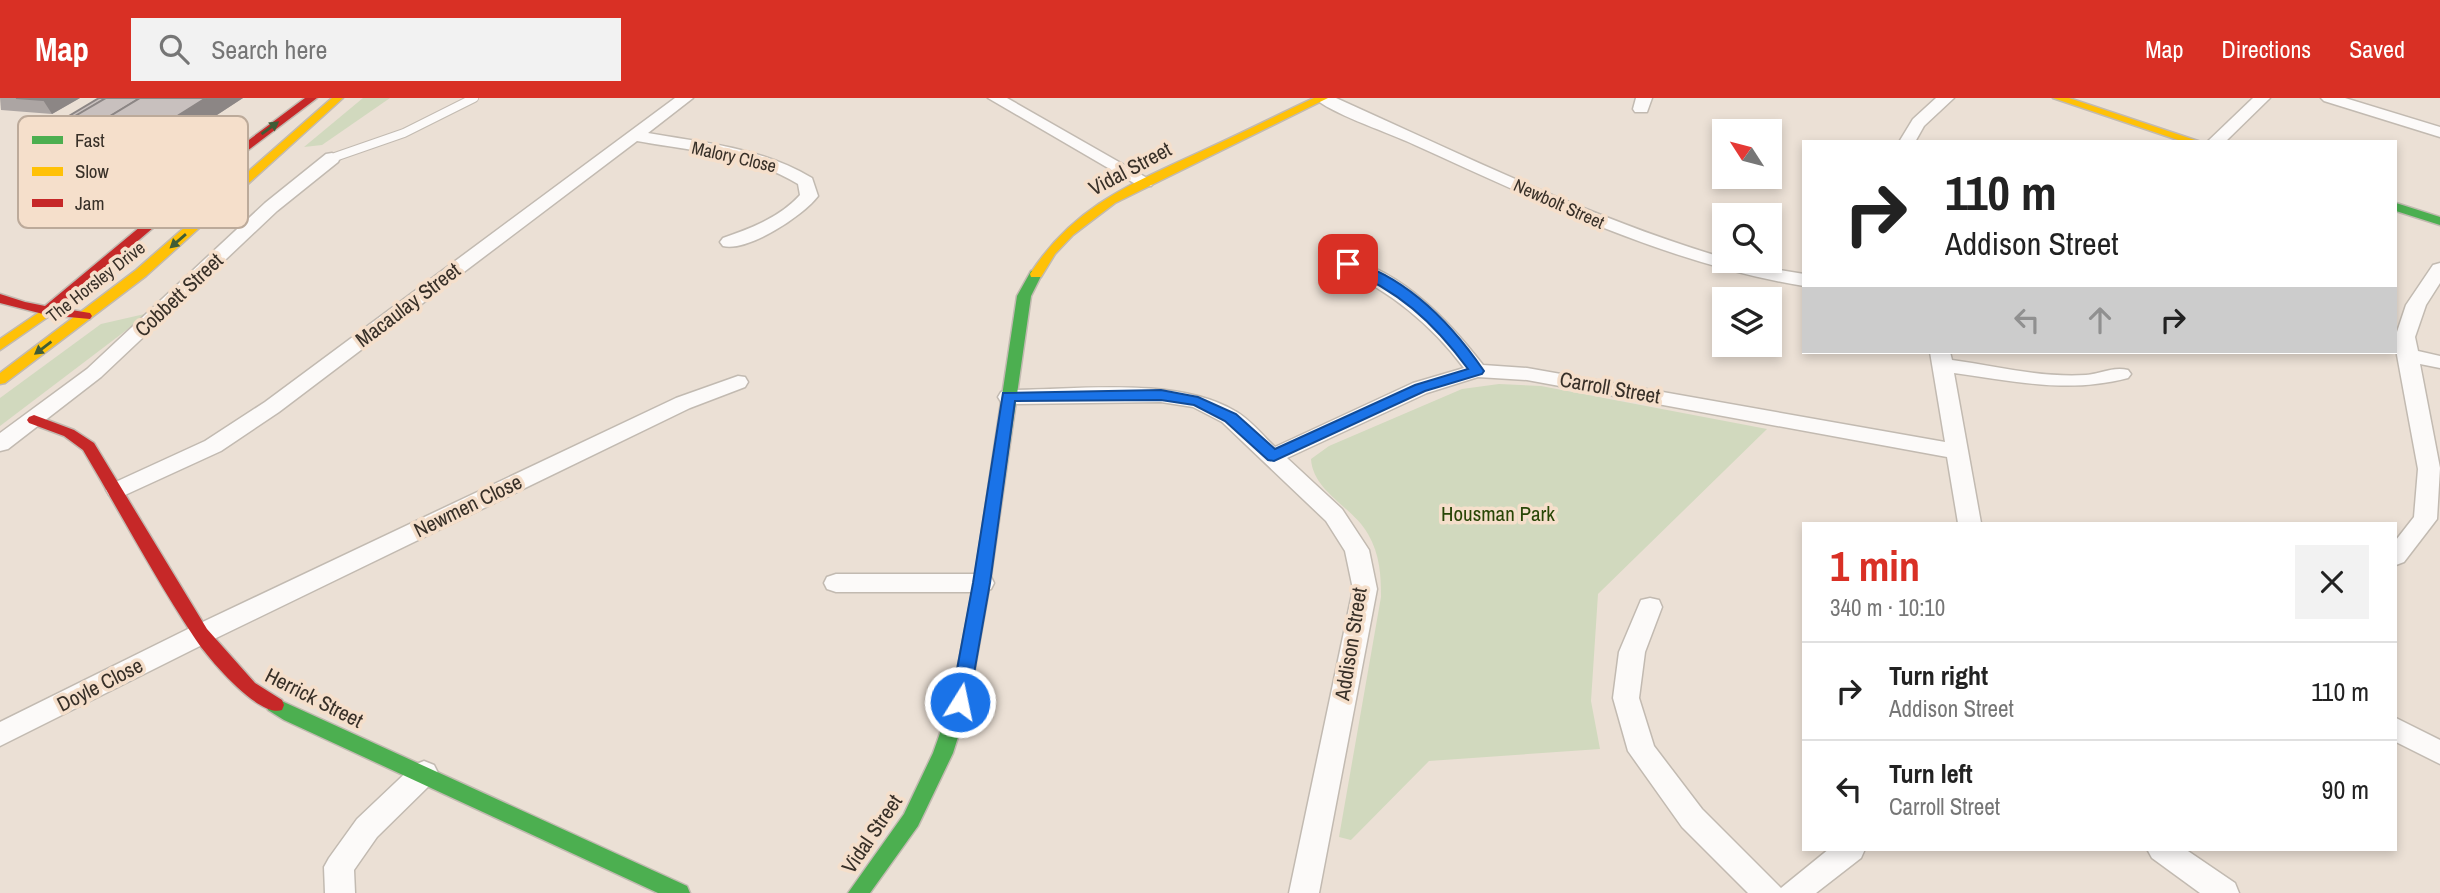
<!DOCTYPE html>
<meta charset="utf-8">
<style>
body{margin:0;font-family:"Archivo Narrow",sans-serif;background:#f2f2f2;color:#222;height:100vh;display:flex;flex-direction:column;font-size:26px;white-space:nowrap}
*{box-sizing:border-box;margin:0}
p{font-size:23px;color:#767676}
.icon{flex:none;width:38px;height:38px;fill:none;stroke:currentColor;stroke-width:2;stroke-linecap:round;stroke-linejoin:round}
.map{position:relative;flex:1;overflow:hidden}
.panel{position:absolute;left:1802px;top:424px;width:595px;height:329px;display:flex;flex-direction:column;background:#fff;border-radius:0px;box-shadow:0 4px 10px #0003}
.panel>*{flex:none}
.guide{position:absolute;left:1802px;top:42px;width:595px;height:214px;border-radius:0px;box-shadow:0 4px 10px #0003;background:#fff;color:#222;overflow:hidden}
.needle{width:46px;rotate:306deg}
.fabs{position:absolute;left:1712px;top:21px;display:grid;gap:14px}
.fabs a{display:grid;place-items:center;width:70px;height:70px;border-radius:0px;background:#fff;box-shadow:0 4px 10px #0003;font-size:35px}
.pin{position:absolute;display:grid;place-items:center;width:60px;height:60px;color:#fff;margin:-30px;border-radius:14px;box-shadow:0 4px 10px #0006}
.me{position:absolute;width:77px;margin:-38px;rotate:10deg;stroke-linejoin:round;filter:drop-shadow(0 0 5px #0008)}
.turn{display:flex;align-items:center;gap:24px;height:147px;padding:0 28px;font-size:32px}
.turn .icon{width:91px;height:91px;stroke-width:2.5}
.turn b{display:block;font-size:49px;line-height:60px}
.lanes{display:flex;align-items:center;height:66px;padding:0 28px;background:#0003;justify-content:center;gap:35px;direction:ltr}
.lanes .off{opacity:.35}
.round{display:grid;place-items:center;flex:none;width:74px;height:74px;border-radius:0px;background:#f2f2f2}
.head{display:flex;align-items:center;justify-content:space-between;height:119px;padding:0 28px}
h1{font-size:42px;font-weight:700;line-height:52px;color:#d93025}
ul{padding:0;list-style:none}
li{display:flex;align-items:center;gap:21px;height:98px;padding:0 28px;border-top:2px solid #e0e0e0}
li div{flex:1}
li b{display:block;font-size:26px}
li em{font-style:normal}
header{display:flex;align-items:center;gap:42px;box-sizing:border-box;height:98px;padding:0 35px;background:#d93025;color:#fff}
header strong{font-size:33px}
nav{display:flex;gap:38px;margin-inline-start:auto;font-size:24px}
.search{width:490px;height:63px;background:#f2f2f2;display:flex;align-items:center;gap:18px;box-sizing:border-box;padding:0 24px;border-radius:0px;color:#767676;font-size:26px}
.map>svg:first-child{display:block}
</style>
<header>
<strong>Map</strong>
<div class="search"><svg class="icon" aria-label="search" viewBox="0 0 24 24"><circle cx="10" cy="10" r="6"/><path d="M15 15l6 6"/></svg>Search here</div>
<nav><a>Map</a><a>Directions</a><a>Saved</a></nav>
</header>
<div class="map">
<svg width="2440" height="795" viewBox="0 0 2440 795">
<rect width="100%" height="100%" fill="#ebe0d5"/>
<g fill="#d1d9be">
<polygon points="363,0 390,0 322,47 304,49"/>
<polygon points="149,215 0,328 0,300 101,226"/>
<path d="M1499 286 1541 288 1767 331 1598 496 1591 603 1600 651 1429 663 1351 742 1339 739 1381 499C1381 477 1380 457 1368 436 1353 409 1313 394 1311 361L1329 348 1462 291Z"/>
</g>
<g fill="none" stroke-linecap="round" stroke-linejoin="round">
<g stroke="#c2bab1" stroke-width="10">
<polyline id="lane" points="332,60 404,35 474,0"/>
</g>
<g stroke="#c2bab1" stroke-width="3">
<g id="street">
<path d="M675 0H693L648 35C705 45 762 50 812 80L818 98C803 118 748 154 723 148L720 144 723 140C751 130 779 120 800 97L798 86C749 56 692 53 637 43L279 314 221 353 125 397 117 400 109 397 106 392 109 387 205 343 265 304Z"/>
<polygon points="988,0 1007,0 1154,84 1151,88 1139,88"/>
<path d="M1315 0H1336C1463 57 1590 120 1724 160V163L1804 176V188C1663 165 1535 101 1406 43 1386 34 1328 14 1315 0Z"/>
<polygon points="1636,0 1652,0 1647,14 1635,14 1633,11"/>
<polygon points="1936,0 1954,0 1924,28 1915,44 1899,44 1913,21"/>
<polygon points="2253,0 2270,0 2225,44 2207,44"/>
<polygon points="2321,0 2345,0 2440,29 2440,39 2324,3"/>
<polygon points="332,55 340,60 338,64 277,113 101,279 8,351 0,353 0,335 87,271 265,105 326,56"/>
<path d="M1347 160C1404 175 1449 223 1483 267L1527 270 1945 344 1930 254H1950L1952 262C1995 268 2042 280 2086 277 2100 276 2114 268 2128 272L2131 276 2128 280C2067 296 2015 283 1954 275L1981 425H1958L1947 359 1527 282 1478 279 1427 295 1287 360 1342 411 1369 452 1377 491 1319 795H1289L1353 491 1345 453 1326 423 1222 324 1193 309 1161 304 1008 306 1001 304 998 299 1001 294 1008 292C1076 292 1176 278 1235 313 1250 321 1262 337 1275 349L1413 285 1464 270C1430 225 1391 194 1340 170L1338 166 1340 162Z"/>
<polygon points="2440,165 2440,185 2426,207 2415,239 2418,253 2440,258 2440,270 2420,266 2440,370 2437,421 2404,464 2396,467 2396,442 2414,419 2418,371 2397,257 2396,237 2406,207 2433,167"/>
<polygon points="738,278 745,279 748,284 745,289 690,310 210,543 0,648 0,624 192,529 676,300"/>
<polygon points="836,476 982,476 991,479 994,485 991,491 982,494 836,494 827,491 824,485 827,479"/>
<polygon points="1650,500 1659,502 1662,509 1645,554 1639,600 1654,648 1702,711 1781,790 1829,751 1865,751 1861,760 1816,795 1748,795 1682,729 1628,653 1613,600 1619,554 1641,502"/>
<polygon points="2396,620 2440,642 2440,666 2396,644"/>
<polygon points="424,663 434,667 438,675 434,683 377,739 354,772 355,795 325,795 324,769 329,760 357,721 414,667"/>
<polygon points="2147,751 2185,751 2235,785 2239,795 2200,795 2152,760"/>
</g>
</g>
<g stroke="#c2bab1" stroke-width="3">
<g id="fast">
<polygon points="2396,105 2440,119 2440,127 2396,113"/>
<polygon points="1036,172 1042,176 1031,198 990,485 969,604 953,655 918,728 870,795 848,795 904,716 933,655 951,604 974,485 1017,198 1031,173"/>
<polygon points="275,600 687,788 690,795 658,795 284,622 268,612 266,607 268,602"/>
</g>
</g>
<g stroke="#c2bab1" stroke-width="3">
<g id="slow">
<polygon points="332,0 343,0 146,178 5,285 0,286 0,275 136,172"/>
<path d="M1314 0H1328L1115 105 1073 137 1055 156 1041 179H1031L1030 176C1074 108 1131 86 1202 53 1240 36 1277 17 1314 0Z"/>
<polygon points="2053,0 2069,0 2201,44 2184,44"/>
<polygon points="47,209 52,210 52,216 0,252 0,241"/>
</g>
</g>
<g stroke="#c2bab1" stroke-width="3">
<g id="jam">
<polygon points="305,0 317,0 214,78 59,210 90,215 92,218 90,221 47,217 0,205 0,196 25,204 45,208 206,74"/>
<path d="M34 317 74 332 94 345 207 531 255 585 282 602 284 607 282 612C258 620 206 558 194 539 154 479 120 414 83 352L64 338 29 325 27 322 29 319Z"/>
</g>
</g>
<use href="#lane" stroke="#fcfaf9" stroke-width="8"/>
<use href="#street" fill="#fcfaf9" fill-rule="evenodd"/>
<use href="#fast" fill="#4caf50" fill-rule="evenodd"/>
<use href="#slow" fill="#ffc107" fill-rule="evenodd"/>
<use href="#jam" fill="#c62828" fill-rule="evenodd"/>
</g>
<g fill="#aca5a3">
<polygon points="0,0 80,0 52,16 1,12"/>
<polygon points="99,0 243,0 148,62 123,60 115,46 108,44 104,37 79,35 77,31 70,31 64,21"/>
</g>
<g fill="#8c8685">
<polygon points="47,0 80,0 52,16 43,2"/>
<polygon points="206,0 243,0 148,62 136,44"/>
</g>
<g fill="#c8c0be" stroke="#8c8685" stroke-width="2">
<polygon points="16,0 47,0 43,2"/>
<polygon points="99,0 106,0 70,22 64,21"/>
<polygon points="106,0 140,0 101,24 70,21"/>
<polygon points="140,0 206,0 136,44 112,42 117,34 112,29 97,26"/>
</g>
<defs><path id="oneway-solid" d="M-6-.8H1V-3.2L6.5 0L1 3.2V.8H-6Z" transform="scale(1.75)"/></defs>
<g fill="#3f5c36">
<use href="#oneway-solid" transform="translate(270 30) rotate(-36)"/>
<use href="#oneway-solid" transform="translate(178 143) rotate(139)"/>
<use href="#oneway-solid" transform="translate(43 250) rotate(143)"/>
</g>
<path fill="#1a73e8" stroke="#114b97" stroke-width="2" d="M1348 162C1405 178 1451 225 1484 273L1482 276 1425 293 1274 363 1268 362 1225 323 1194 307 1161 302 1015 303 990 485 969 604 966 609 960 612 953 609 951 604 973 485 1003 295 1161 292 1198 299 1236 316 1275 351 1415 287 1468 271C1432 222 1398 193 1343 169L1341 166Z"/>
<g text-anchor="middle" stroke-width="7" stroke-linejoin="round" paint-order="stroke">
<g font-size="18" fill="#383028" stroke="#f5dfcb">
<text transform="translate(734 59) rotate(13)" y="6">Malory Close</text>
<text transform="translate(1559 106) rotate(24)" y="6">Newbolt Street</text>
<text transform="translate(96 184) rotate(-38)" y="6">The Horsley Drive</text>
</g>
<g font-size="21" fill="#383028" stroke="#f5dfcb">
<text transform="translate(1130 71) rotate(-28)" y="7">Vidal Street</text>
<text transform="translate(179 197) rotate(-43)" y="7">Cobbett Street</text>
<text transform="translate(408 207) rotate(-37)" y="7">Macaulay Street</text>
<text transform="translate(1610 290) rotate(10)" y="7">Carroll Street</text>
<text transform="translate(468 408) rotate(-26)" y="7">Newmen Close</text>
<text transform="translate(1351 546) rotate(-81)" y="7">Addison Street</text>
<text transform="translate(100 587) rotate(-27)" y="7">Doyle Close</text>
<text transform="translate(314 600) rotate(27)" y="7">Herrick Street</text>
<text transform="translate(872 736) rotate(-56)" y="7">Vidal Street</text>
</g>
<g font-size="21" fill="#284606" stroke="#f5dfcb">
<text x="1498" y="423">Housman Park</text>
</g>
</g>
<rect x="18" y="18" width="230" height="112" rx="10" fill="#f5dfcb" stroke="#bcaa9a" stroke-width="2"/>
<rect x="32" y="38" width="31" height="8" fill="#4caf50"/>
<rect x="32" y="69" width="31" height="9" fill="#ffc107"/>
<rect x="32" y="101" width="31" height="8" fill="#c62828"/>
<g font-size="19" fill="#383028">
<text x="75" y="49">Fast</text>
<text x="75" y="80">Slow</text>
<text x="75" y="112">Jam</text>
</g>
</svg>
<div class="fabs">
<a><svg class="needle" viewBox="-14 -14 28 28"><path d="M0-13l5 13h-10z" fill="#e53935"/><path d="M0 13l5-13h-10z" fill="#767676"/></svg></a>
<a><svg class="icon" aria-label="search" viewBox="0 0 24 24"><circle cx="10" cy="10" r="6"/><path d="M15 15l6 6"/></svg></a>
<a><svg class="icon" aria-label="layers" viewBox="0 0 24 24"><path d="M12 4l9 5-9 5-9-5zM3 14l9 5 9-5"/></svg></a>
</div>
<div class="pin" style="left:1348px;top:166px;background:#d93025"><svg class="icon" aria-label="arrive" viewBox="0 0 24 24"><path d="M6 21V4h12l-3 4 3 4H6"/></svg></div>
<svg class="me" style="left:960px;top:604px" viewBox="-20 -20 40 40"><circle r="17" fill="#1a73e8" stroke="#fff" stroke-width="3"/><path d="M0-11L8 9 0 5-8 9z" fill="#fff"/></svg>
<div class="guide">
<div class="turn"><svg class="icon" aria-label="right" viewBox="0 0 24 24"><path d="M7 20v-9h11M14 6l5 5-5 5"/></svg><div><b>110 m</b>Addison Street</div></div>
<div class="lanes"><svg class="icon off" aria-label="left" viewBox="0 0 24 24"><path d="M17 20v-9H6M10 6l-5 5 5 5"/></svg><svg class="icon off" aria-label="ahead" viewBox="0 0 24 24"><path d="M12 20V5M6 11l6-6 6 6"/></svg><svg class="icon" aria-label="right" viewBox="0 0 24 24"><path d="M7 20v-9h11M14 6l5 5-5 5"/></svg></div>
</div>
<section class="panel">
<div class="head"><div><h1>1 min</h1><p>340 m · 10:10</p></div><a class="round"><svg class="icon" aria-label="close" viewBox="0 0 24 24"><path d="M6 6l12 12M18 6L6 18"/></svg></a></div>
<ul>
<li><svg class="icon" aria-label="right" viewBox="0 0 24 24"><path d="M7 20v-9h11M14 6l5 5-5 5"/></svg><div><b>Turn right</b><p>Addison Street</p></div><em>110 m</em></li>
<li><svg class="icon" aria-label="left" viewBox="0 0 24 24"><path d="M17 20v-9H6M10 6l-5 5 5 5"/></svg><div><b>Turn left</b><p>Carroll Street</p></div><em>90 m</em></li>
</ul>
</section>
</div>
